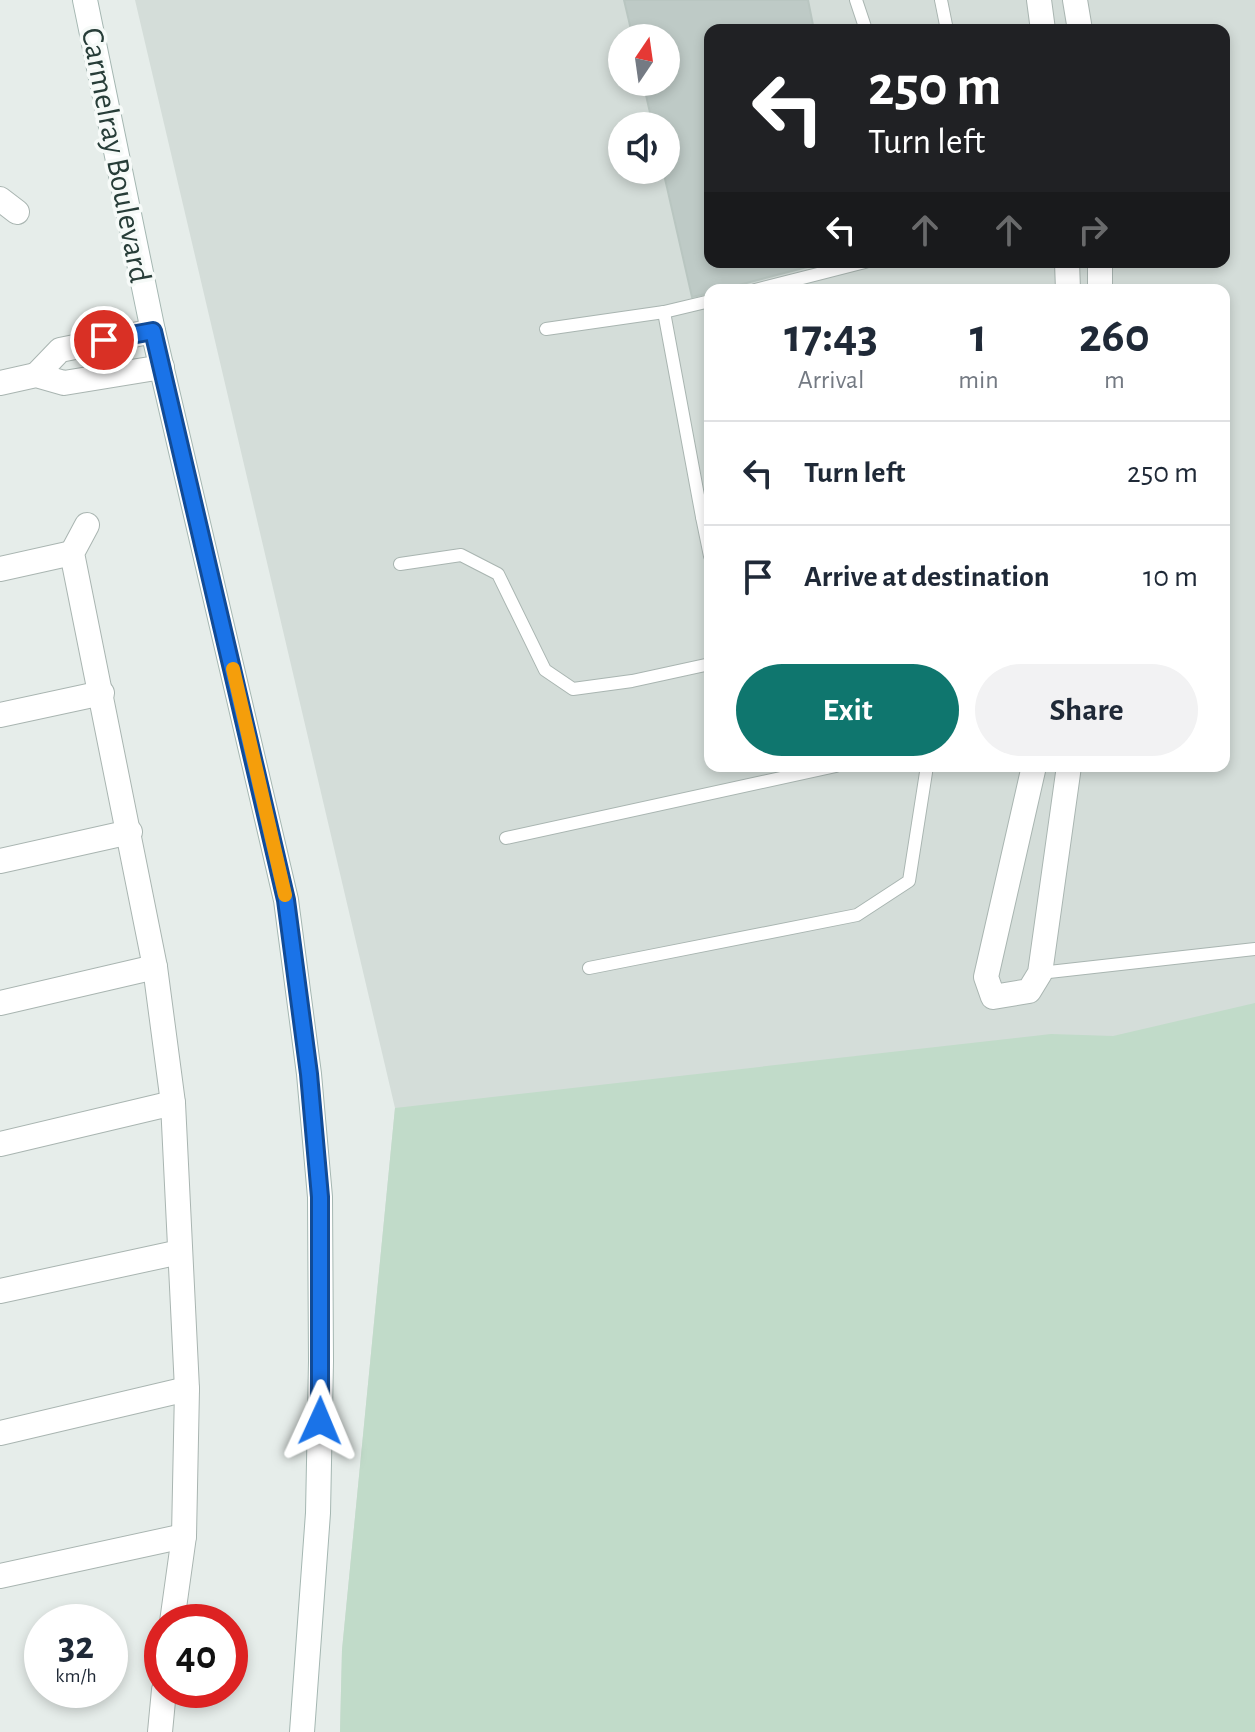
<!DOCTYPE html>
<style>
body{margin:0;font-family:"Alegreya Sans",sans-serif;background:#f2f2f3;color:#1f2937;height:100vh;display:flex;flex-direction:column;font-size:30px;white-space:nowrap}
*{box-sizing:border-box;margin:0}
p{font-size:26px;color:#747a83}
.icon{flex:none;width:44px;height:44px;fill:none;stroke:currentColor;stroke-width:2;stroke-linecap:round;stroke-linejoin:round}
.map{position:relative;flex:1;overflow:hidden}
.drawer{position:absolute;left:704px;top:284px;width:526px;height:488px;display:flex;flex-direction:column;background:#fff;border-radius:16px;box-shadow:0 4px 12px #0003}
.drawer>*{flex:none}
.top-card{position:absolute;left:704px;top:24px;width:526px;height:244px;border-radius:16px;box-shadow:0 4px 12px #0003;background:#202124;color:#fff;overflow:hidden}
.needle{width:52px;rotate:13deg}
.controls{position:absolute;left:608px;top:24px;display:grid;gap:16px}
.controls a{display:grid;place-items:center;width:72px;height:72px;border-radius:50%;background:#fff;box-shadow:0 4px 12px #0003;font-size:40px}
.speed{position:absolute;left:24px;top:1604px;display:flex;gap:16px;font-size:40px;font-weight:700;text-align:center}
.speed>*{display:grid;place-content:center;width:104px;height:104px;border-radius:50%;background:#fff;box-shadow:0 4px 12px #0003;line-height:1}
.speed small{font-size:20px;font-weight:400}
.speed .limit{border:12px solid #d22;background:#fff;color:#111}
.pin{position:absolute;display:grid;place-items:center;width:68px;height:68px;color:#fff;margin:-34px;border:4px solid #fff;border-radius:50%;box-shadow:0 2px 8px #0007}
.me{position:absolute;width:88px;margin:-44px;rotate:1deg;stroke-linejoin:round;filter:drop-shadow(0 0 6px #0008)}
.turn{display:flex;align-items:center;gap:28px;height:168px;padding:0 32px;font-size:36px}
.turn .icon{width:104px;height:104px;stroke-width:2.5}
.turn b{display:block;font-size:56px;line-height:68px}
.lanes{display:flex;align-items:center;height:76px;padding:0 32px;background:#0003;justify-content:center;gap:40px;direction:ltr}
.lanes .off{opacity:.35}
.eta{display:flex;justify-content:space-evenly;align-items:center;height:136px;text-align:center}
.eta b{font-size:48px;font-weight:600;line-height:56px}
.button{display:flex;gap:16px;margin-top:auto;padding:16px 32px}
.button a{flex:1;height:92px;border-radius:48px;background:#0f766e;color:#fff;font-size:32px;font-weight:600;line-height:92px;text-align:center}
.button a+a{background:#f2f2f3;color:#1f2937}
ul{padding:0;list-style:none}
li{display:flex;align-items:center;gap:24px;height:104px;padding:0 32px;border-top:2px solid #e0e1e3}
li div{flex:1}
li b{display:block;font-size:30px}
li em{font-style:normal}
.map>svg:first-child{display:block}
</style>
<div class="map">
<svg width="1255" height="1732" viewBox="0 0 1255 1732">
<rect width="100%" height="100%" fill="#e6edea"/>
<path fill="#d4ddd9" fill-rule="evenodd" d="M135 0H1255V1732H340L342 1650 395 1108ZM710 30H1224V262H710ZM622 38H666V82H622ZM622 126H666V170H622ZM710 290H1224V766H710Z"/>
<polygon fill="#c1dbc9" points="1255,1003 1255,1732 340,1732 342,1650 395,1108 1051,1034 1113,1036"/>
<polygon fill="#becac6" stroke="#b9c6c1" stroke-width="2" points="624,0 808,0 814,30 710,30 710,262 826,262 720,290 710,290 710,293 692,297 663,170 666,170 666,126 653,126 643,82 666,82 666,38 633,38"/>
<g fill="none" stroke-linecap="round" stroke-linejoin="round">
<g stroke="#a9b5b1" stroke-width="14">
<g id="lane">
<polyline points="856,0 866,30"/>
<polyline points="941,0 947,30"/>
<polyline points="755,290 865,262"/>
<polyline points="664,312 702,517"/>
<polyline points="546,329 664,312 710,301"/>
<polyline points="707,516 702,517 710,556"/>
<polyline points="400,564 461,555 498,574 545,670 573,689 632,681 710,664"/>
<polyline points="506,838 836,766"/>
<polyline points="589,968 857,915 909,881 927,766"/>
<polyline points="1040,973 1255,949"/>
</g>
</g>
<g stroke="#a9b5b1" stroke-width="26">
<g id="street">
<polyline points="1039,0 1043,30"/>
<polyline points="1075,0 1080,30"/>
<polyline points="0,199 17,212"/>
<polyline points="1067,262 1068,290"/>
<polyline points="1100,262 1100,290"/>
<polyline points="36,375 60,350 153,331"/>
<polyline points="0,383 36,375 64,383 162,367"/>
<polyline points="87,525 72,553 155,967 173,1103 187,1389 184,1536 172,1622"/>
<polyline points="0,569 72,553"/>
<polyline points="0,715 102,693"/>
<polyline points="1034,766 986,977 993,997 1029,991 1040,973 1069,766"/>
<polyline points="0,861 130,832"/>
<polyline points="0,1003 155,967"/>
<polyline points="0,1144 173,1103"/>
<polyline points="0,1291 180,1252"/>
<polyline points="0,1433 187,1389"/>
<polyline points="0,1576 184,1536"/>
<polyline points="160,1732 164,1690"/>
</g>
</g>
<g stroke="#a5b7b2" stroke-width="26">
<polyline id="secondary" points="85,0 153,331 286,900 309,1074 320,1197 321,1361 318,1513 302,1732"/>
</g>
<use href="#lane" stroke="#fff" stroke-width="12"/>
<use href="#street" stroke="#fff" stroke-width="24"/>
<use href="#secondary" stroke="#fff" stroke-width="24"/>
</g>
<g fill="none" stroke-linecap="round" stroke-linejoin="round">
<g stroke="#114b97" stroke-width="20">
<polyline id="route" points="104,340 153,331 286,900 309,1074 320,1197 320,1421"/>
</g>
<use href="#route" stroke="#1a73e8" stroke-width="14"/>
<polyline stroke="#f59e0b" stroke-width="14" points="233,669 285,895"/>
</g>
<g text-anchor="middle" stroke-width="7" stroke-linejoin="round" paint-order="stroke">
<g font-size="32" fill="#273d38" stroke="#f6faf8">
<text transform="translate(117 155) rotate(79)" y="11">Carmelray Boulevard</text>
</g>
</g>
</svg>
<div class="controls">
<a><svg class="needle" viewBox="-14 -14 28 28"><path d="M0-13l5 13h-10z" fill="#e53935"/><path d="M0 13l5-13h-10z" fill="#747a83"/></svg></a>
<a><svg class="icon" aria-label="sound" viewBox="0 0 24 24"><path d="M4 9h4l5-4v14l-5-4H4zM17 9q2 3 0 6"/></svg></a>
</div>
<div class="speed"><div>32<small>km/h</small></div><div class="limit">40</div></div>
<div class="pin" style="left:104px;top:340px;background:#d93025"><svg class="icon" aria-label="arrive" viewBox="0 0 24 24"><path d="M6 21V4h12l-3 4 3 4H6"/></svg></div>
<svg class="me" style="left:320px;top:1421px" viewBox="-20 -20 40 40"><path d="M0-17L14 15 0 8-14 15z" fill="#1a73e8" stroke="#fff" stroke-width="4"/></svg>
<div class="top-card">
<div class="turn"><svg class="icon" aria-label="left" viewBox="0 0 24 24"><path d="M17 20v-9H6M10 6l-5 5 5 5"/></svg><div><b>250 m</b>Turn left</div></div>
<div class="lanes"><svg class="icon" aria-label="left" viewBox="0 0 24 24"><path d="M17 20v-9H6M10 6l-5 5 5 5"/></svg><svg class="icon off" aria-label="ahead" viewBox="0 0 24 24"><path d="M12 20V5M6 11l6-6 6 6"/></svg><svg class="icon off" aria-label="ahead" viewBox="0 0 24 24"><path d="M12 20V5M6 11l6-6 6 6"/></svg><svg class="icon off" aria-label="right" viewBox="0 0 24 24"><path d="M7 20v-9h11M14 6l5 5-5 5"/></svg></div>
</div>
<section class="drawer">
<div class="eta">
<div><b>17:43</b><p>Arrival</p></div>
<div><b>1</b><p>min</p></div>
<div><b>260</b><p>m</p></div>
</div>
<ul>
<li><svg class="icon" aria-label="left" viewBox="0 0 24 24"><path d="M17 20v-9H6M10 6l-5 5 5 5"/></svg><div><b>Turn left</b></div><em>250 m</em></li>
<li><svg class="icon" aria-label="arrive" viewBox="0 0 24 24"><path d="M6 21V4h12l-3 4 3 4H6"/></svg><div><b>Arrive at destination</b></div><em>10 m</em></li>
</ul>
<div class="button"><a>Exit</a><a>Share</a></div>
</section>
</div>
